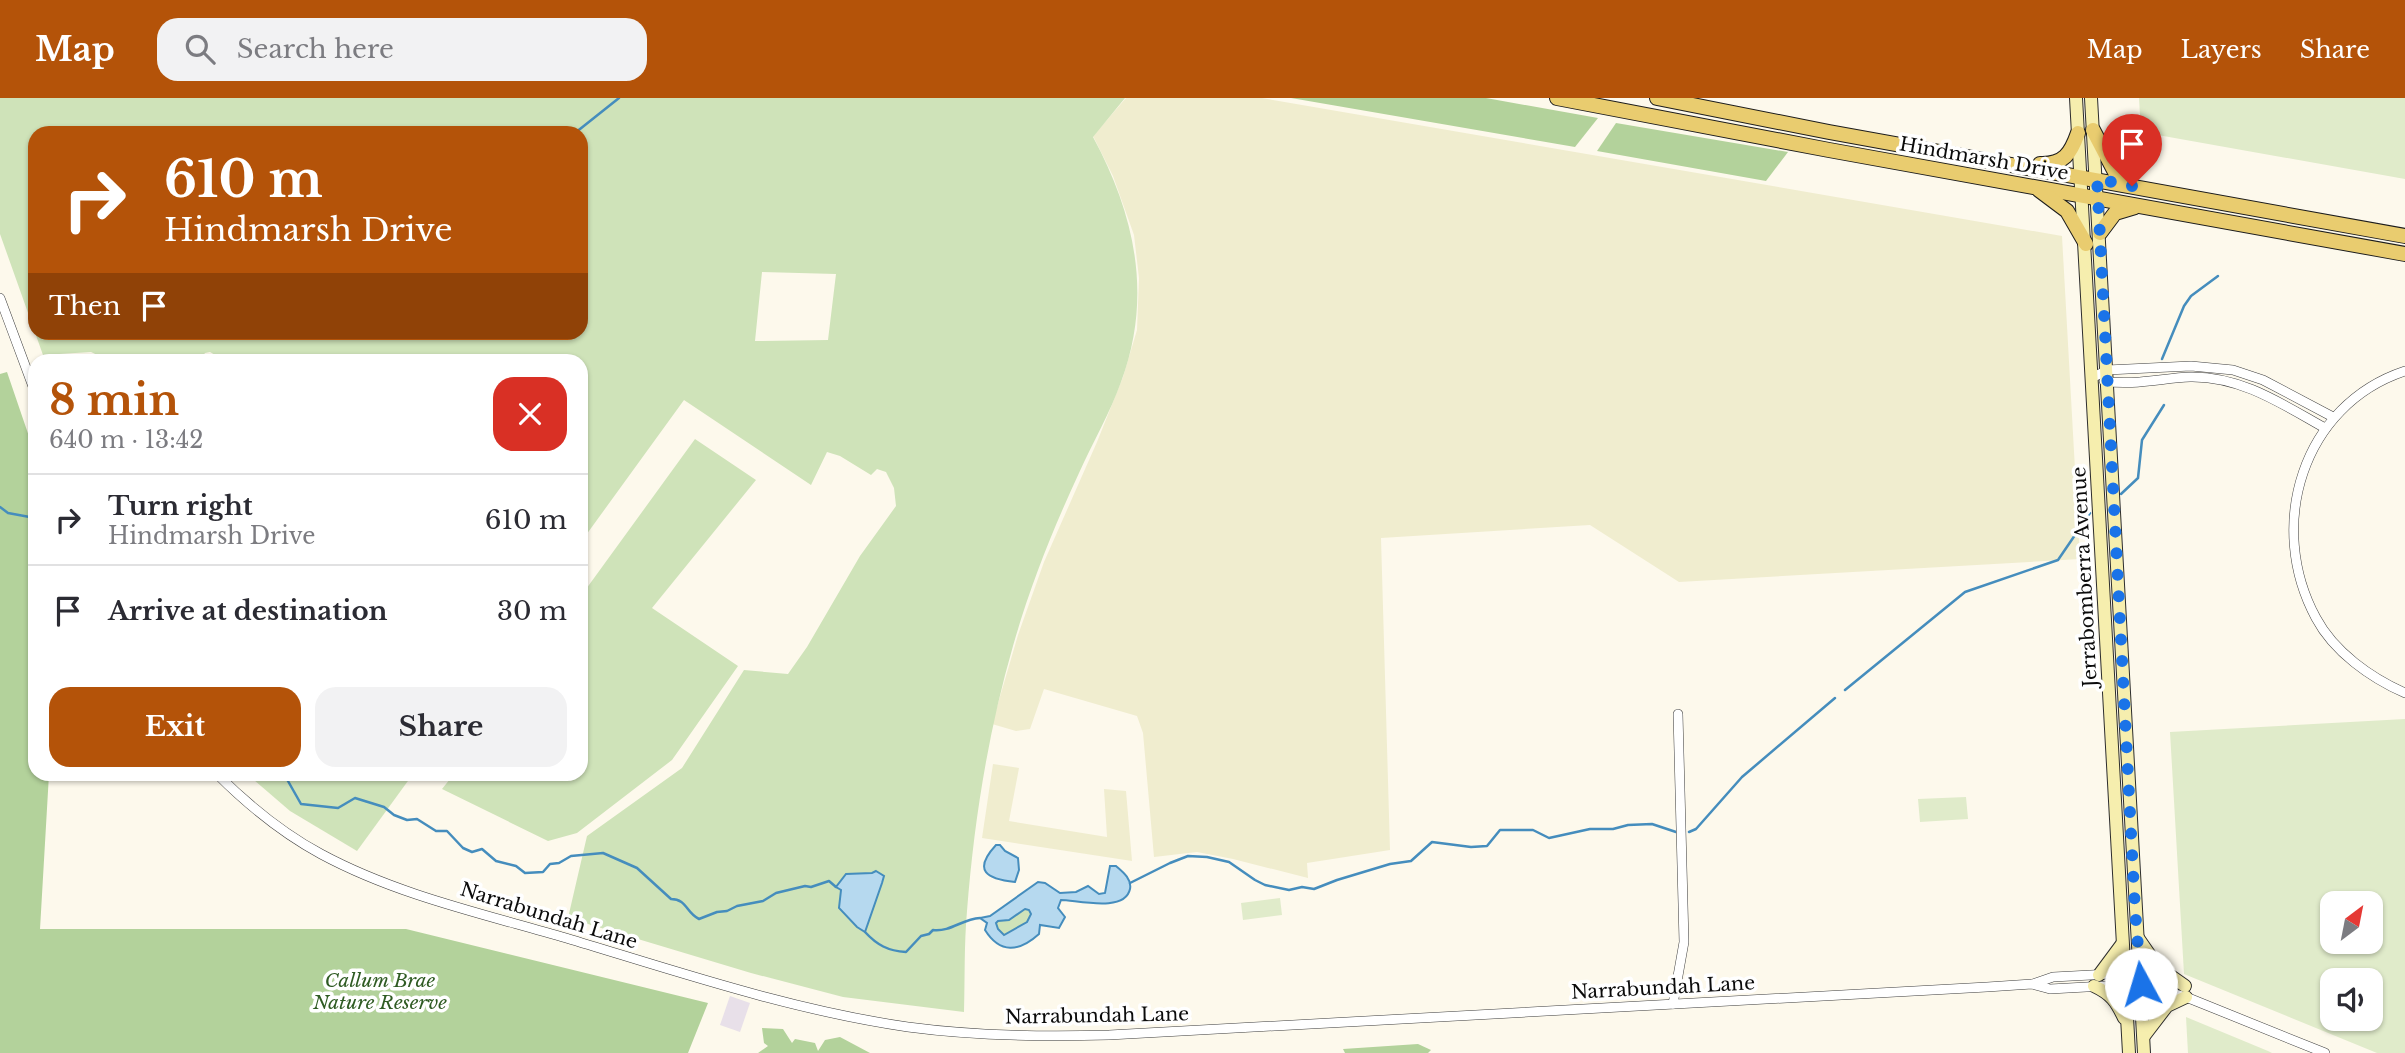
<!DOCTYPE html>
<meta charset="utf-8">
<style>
body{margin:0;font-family:"Libre Baskerville",serif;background:#f2f2f3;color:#2b2b33;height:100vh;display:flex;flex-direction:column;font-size:26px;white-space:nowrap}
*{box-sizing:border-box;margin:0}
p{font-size:23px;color:#7c7c81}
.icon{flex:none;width:38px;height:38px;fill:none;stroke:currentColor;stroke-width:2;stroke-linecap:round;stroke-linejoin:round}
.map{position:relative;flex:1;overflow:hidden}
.sheet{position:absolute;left:28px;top:256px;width:560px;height:427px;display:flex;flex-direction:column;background:#fff;border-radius:21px;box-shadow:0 2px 5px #0004}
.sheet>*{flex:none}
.banner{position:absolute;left:28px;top:28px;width:560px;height:214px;border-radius:21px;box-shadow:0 2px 5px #0004;background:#b45309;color:#fff;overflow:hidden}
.needle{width:46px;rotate:32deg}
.fabs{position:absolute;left:2320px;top:793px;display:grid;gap:14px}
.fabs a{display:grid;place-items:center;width:63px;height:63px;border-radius:14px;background:#fff;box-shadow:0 2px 5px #0004;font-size:35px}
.pin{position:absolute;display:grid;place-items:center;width:60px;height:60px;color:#fff;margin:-72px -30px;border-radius:50% 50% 50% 0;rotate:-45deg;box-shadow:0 0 7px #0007}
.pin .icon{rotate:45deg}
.me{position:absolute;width:77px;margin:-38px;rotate:354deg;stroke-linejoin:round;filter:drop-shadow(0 0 5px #0008)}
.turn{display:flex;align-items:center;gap:24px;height:147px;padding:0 21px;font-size:32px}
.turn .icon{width:91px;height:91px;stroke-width:2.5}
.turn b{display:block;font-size:49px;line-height:60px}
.then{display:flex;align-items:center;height:66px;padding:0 21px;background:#0003;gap:14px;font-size:26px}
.round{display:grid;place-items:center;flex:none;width:74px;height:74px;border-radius:21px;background:#f2f2f3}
.head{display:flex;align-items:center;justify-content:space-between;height:119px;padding:0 21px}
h1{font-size:42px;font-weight:700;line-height:52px;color:#b45309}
.primary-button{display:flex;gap:14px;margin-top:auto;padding:14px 21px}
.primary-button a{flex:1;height:80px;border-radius:21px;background:#b45309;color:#fff;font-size:28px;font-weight:700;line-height:80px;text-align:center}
.primary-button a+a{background:#f2f2f3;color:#2b2b33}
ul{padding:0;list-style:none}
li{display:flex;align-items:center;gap:21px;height:91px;padding:0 21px;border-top:2px solid #e1e1e2}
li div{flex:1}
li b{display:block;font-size:26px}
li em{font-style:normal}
header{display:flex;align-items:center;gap:42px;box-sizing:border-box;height:98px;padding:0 35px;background:#b45309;color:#fff}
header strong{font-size:33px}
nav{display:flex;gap:38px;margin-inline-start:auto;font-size:24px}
.search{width:490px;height:63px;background:#f2f2f3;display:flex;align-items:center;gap:18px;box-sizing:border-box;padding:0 24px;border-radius:21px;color:#7c7c81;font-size:26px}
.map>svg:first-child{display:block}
</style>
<header>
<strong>Map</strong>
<div class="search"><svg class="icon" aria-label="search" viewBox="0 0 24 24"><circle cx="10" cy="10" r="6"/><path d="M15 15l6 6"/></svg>Search here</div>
<nav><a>Map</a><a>Layers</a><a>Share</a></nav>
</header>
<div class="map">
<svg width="2405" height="955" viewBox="0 0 2405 955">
<rect width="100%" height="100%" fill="#fdf9ec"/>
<polygon fill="#e8e0e9" points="730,898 750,905 740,934 720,927"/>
<g fill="#f0edcf">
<polygon points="1126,0 1262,0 2062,138 2080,461 1679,484 1590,427 1381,440 1390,752 1307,765 1308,780 1233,761 1197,754 1154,759 1143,635 1137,618 1044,591 1030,631 1016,633 992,626 1018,537 1044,464 1097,344 1123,279 1137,232 1139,180 1134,137 1113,78 1093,38"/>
<polygon points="993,666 1019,670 1009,723 1107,739 1104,691 1126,693 1132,763 982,740"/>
</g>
<g fill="#cfe3b9" fill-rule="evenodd">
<path d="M0 0H1125L1093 39C1135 117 1153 198 1121 284 1110 315 1093 344 1079 375 1053 431 1030 488 1013 548 988 635 974 723 967 813 964 847 965 881 964 914L843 899 751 875 568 820 587 738 682 670 744 572 788 576 807 549 860 458 896 408 894 390 886 374 877 371 871 377 840 358 827 354 811 387 684 302 581 444V262H224L210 254 205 255 200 262H108L91 254 43 257 0 136ZM35 35H581V234H35ZM762 174 836 176 828 242 755 243Z"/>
<polygon points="695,341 756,382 652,510 738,568 672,662 577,735 548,743 442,691 454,676 581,676 581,498"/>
<polygon points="247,676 413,676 357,753 290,713"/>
<polygon points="1025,811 1030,811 1032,816 1027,824 1004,837 998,831 996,825 998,823 1009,822"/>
</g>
<g fill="#b3d29b">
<polygon points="1291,0 1486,0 1598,20 1575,49"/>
<polygon points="1616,25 1788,54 1766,83 1597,53"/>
<polygon points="7,274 35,356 35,676 49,676 40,831 406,831 708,905 688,955 0,955 0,276"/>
<polygon points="762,930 783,931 792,945 795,941 815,945 818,953 825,942 840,939 870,955 758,955 768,948 764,945"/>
<polygon points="1418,946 1431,952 1428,955 1345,955 1343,951"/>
</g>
<g fill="#e0ebca" fill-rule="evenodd">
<polygon points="2139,0 2405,0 2405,81 2141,34"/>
<path d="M2405 621V955H2377L2184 876 2170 634ZM2333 805H2371V844H2333ZM2333 882H2371V920H2333Z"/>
<polygon points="1966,699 1968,721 1920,724 1918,701"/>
<polygon points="1280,800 1282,817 1243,822 1241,805"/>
<polygon points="2186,919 2268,953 2272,955 2188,955"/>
</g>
<g fill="#b6d9ef" stroke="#458dbd" stroke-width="2" fill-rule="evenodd">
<path d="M996 747H1000L1005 753 1018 760 1019 772 1015 784C987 781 972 773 996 747Z"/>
<path d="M1110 768H1116C1123 774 1132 781 1130 791 1125 815 1076 802 1061 802L1058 810 1065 819 1059 830 1040 827 1039 836C1019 854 1000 856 985 832L987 825 980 820 990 818 1038 784 1045 785 1060 795 1076 794 1088 788 1099 796 1105 795ZM1025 811 1029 812 1031 816 1027 824 1004 837 998 831 996 825 998 823 1009 822Z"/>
<polygon points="876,773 884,778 882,785 865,834 857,829 839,810 841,792 836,789 846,776 872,775"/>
</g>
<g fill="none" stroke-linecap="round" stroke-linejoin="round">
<g stroke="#458dbd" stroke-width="2.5">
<polyline points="575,35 619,0"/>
<polyline points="2162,261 2184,208 2191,198 2218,178"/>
<polyline points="2121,396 2138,380 2142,342 2164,307"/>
<polyline points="0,409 8,415 35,420"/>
<polyline points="1845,592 1965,494 2058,462 2090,415"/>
<path d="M284 676 301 706 338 710 355 700 384 709 394 717 407 722 417 721 436 733H447L463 750 472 754 482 751 496 763 516 768 525 775 543 774 550 766 559 765 571 758 603 755 637 770 671 801C687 801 686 815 699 821L717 814 727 813 737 808 763 803 776 795 805 788 811 789 829 783 836 789"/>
<polyline points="1689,734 1696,731 1742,679 1835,600"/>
<polyline points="1130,785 1170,765 1188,758 1207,759 1229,764 1255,782 1265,787 1289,792 1302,789 1314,791 1337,782 1390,766 1411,763 1432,744 1471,749 1487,748 1500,732 1533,732 1549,740 1590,731 1613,731 1628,727 1652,726 1676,734"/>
<path d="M865 834C877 847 888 853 906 854L921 838 929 836 933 832C951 834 962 821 980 820"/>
</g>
<g stroke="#3e3e3e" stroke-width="10">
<g id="street">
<polyline points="0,200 35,294"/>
<path d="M2405 273C2302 307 2266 428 2316 520 2334 554 2371 580 2405 595"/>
<polyline points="2092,280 2107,272 2191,268 2233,272 2263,282 2333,319"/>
<path d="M2104 283C2131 288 2163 280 2190 279 2241 278 2282 306 2325 330"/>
<path d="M217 676C248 707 282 735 321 756 397 797 484 816 566 840 679 874 791 912 908 929 975 938 1042 939 1109 937L1987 889 2032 886 2050 891 2141 886 2186 899 2325 955"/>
<polyline points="2033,886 2053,879 2110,876 2125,873 2146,872 2163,877"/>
<polyline points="1673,906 1684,844 1678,616"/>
</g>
</g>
<g stroke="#2d2d2d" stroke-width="14">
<g id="secondary">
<polyline points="2076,0 2129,955"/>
<polyline points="2091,0 2144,955"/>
<polyline points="2138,840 2158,869 2185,888"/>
<polyline points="2099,877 2122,846"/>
<path d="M2094 888C2111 896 2116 903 2124 920"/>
<polyline points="2144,938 2167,908 2186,899"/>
</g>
</g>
<g stroke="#1c1c1c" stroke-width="16">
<g id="primary">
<polyline points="1557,0 1829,52 2405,156"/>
<polyline points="1657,0 1829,34 2405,138"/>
<polyline points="2093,32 2116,76 2128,85"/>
<path d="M2040 66C2064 67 2071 55 2078 35"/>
<polyline points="2039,92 2067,113 2086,146"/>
<polyline points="2100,135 2115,115 2135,109"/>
</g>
</g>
<use href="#street" stroke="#fff" stroke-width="9"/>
<use href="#secondary" stroke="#f6eeae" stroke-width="12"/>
<use href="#primary" stroke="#e9cc6f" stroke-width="14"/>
</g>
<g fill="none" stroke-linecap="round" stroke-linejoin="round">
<polyline stroke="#1a73e8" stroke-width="12" stroke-dasharray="0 21.6" points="2132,88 2097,81 2135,811 2141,886"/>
</g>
<g text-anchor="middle" stroke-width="7" stroke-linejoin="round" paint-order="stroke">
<g font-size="19" fill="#0b0b0b" stroke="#fff">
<text transform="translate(1984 60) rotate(10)" y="7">Hindmarsh Drive</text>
<text transform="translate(2084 479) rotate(-93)" y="7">Jerrabomberra Avenue</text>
<text transform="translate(549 817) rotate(17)" y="7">Narrabundah Lane</text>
<text transform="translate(1663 889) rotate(-3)" y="7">Narrabundah Lane</text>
<text transform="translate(1097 917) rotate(-1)" y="7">Narrabundah Lane</text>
</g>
<g font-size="19" font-style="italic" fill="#2f5b23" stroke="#fff">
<text x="380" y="889">Callum Brae<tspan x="380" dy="22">Nature Reserve</tspan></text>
</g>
</g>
</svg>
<div class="fabs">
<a><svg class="needle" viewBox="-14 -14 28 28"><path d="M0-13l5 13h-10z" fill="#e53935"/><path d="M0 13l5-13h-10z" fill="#7c7c81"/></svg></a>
<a><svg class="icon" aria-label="sound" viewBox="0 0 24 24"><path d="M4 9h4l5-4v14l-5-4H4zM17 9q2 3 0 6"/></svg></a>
</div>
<div class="pin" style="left:2132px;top:88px;background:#d93025"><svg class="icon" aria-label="arrive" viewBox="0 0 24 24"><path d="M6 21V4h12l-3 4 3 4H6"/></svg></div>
<svg class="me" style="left:2141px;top:886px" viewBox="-20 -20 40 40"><circle r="19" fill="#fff"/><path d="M0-13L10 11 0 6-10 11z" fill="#1a73e8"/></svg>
<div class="banner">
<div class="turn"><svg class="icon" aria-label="right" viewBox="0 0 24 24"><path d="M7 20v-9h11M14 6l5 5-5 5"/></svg><div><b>610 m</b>Hindmarsh Drive</div></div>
<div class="then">Then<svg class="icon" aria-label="arrive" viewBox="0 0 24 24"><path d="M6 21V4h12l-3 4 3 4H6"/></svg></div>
</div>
<section class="sheet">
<div class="head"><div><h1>8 min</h1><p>640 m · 13:42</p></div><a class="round" style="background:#d93025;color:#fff"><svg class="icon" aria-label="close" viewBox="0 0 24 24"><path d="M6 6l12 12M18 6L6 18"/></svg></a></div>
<ul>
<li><svg class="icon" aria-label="right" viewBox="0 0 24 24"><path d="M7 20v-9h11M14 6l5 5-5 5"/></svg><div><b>Turn right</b><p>Hindmarsh Drive</p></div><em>610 m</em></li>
<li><svg class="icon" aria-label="arrive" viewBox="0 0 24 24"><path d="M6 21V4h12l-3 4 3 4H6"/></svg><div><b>Arrive at destination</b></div><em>30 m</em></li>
</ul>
<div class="primary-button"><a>Exit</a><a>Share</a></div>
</section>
</div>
